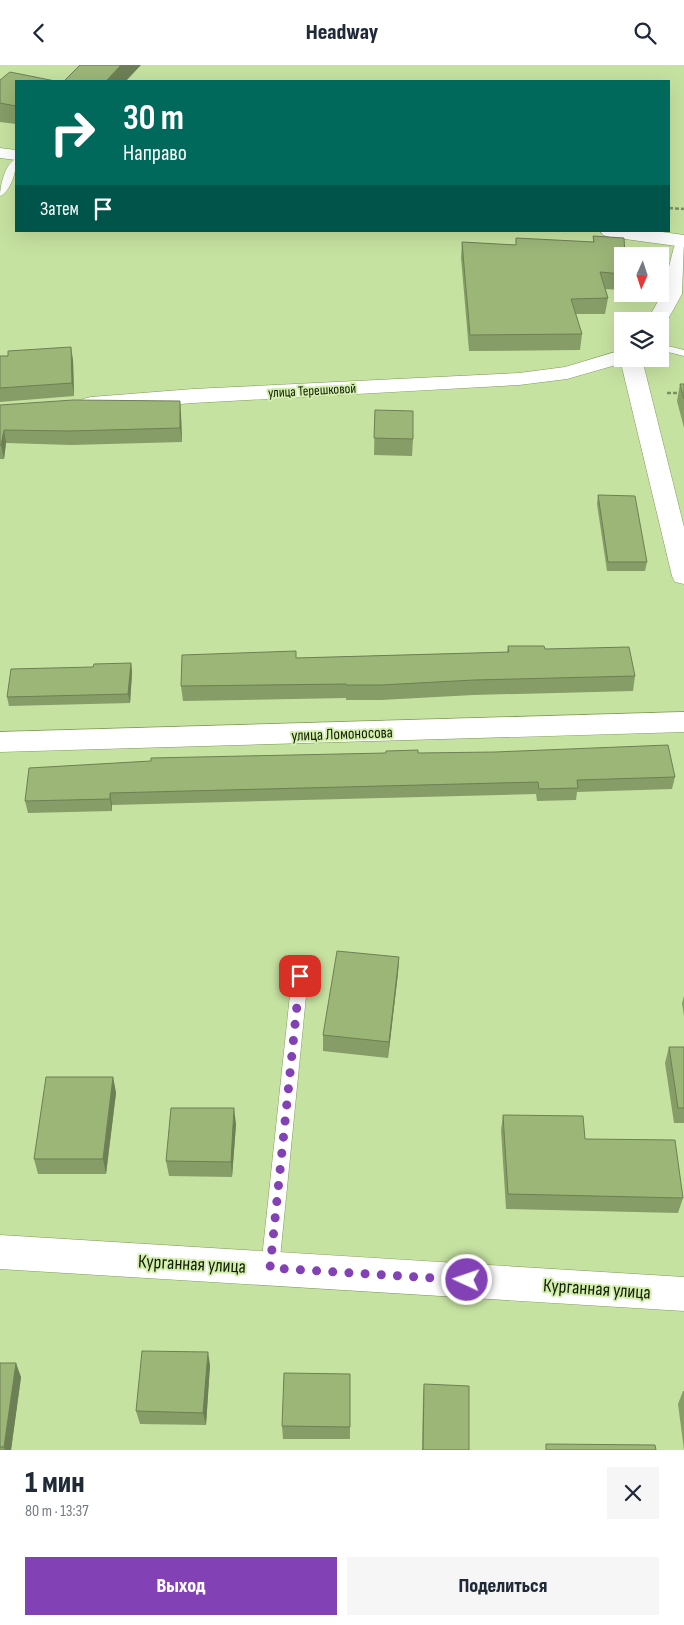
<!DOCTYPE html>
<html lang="ru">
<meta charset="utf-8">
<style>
body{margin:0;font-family:"Sofia Sans Condensed",sans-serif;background:#f6f6f7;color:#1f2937;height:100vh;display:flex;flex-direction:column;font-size:19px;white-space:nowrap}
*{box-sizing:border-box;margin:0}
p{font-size:16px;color:#747a83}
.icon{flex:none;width:28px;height:28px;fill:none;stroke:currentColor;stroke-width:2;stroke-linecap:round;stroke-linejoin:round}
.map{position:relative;height:1385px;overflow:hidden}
.details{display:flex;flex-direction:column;background:#fff;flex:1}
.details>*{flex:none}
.top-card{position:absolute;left:15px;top:15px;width:655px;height:152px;border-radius:0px;box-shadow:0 5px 20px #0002;background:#00695c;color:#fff;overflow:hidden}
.needle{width:32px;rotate:183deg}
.tools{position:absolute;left:614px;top:182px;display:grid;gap:10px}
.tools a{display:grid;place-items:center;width:55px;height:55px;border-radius:0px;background:#fff;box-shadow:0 5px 20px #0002;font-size:25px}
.pin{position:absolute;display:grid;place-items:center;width:42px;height:42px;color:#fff;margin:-21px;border-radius:10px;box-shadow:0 2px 8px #0006}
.me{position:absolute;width:55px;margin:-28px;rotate:273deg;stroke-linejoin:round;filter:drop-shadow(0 0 4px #0008)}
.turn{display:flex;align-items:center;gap:18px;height:105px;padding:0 25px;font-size:22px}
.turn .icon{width:65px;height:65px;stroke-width:2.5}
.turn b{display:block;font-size:35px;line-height:42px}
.then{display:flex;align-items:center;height:48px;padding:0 25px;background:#0003;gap:10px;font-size:19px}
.round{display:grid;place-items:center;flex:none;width:52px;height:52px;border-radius:0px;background:#f6f6f7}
.summary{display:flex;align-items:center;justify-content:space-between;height:85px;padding:0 25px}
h1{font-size:30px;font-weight:800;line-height:38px}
.button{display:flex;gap:10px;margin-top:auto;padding:10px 25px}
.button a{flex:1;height:58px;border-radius:0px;background:#8341b6;color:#fff;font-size:20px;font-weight:800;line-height:58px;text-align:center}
.button a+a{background:#f6f6f7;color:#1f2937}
header{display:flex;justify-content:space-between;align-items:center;height:65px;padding:0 25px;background:#fff;font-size:22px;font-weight:800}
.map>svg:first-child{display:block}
</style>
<header><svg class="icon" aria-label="back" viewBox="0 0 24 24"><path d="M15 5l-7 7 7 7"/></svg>Headway<svg class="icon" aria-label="search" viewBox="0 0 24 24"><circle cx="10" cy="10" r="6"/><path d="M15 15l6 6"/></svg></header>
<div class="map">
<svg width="684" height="1385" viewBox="0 0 684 1385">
<rect width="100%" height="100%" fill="#c6e2a1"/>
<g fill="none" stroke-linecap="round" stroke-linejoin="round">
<g stroke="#819a5d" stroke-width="1">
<g id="service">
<path d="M16 94C17 105 11 126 0 131 0 120 5 99 16 94Z"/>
<polygon points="660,279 684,285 684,291 660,285"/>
<polygon points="300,905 305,906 308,911 279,1203 276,1209 270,1211 264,1209 261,1203 292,911 295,906"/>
</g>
</g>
<g stroke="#819a5d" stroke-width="1">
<g id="minor">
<polygon points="622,291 622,294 642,294 684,462 684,519 675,517 672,511 620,294"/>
<polygon points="684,647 684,667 0,687 0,667"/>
<polygon points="0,1170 684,1212 684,1246 0,1204"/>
</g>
</g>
<g stroke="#819a5d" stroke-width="1">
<g id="tertiary">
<polygon points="684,176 682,229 667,256 660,261 660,256 647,256 662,229 674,182 677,178"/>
<polygon points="622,285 622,294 631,294 630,296 567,314 519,320 193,338 91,346 83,344 80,339 83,334 91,332 193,324 519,308 565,302"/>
</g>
</g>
<g stroke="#819a5d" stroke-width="1">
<g id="secondary">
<polygon points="0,83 16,85 16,95 0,93"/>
<polygon points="600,166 655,166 684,170 684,182 610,172 603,170"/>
</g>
</g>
<g stroke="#7b8f5f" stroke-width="2.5" stroke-dasharray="4 2" stroke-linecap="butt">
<polyline points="669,143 684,144"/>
<polyline points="667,328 684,328"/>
</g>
<use href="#service" fill="#fff" fill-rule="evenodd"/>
<use href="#minor" fill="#fff" fill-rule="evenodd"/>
<use href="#tertiary" fill="#fff" fill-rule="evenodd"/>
<use href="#secondary" fill="#fff" fill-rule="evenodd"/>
</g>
<g fill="#869d67">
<polygon points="0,15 16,16 16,59 0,57"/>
<polygon points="593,171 622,191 622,225 605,224 608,233 605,249 576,249 582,269 580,285 469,286 461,193 462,177 516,180 593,177"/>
<polygon points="0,291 73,295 74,331 0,337"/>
<polygon points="680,319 684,319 684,363 677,336"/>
<polygon points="0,340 181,350 182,377 71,380 6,378 4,394 0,394"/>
<polygon points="375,345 413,374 412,391 374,390"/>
<polygon points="598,430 647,497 645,506 607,506 597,439"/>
<polygon points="508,581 545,584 635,611 633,626 473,630 381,635 346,635 346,633 183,636 181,621 296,593 507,587"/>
<polygon points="131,598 132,607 130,638 9,641 7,632"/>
<polygon points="418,688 675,712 672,724 577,727 576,735 537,736 536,729 112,740 112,746 28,748 25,736"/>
<polygon points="399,892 398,908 388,993 323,986 323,970"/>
<polygon points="684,931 684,951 682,938"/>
<polygon points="669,982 684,982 684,1058 674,1058 665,998"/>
<polygon points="113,1012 116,1028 106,1109 38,1109 34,1094"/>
<polygon points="503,1050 585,1074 683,1133 678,1148 506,1144 501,1065"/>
<polygon points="236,1059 232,1112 169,1111 166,1096"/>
<polygon points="0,1298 21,1312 11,1385 0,1385"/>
<polygon points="210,1300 206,1360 140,1359 136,1346"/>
<polygon points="350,1309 350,1374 283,1374 282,1361"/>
<polygon points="424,1319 469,1385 422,1385 423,1332"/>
<polygon points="683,1326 684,1326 684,1385 678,1339"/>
</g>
<g fill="#6d7f54">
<polygon points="121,0 141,0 126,16 106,16"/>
<polygon points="71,282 73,295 74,331 72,318"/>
<polygon points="180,336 181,350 182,377 180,363"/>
<polygon points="4,365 6,378 4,394 1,380"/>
<polygon points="131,598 132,607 130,638 128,629"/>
<polygon points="110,728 112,740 112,746 110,734"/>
<polygon points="399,892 398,908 388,993 389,977"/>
<polygon points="113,1012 116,1028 106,1109 103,1094"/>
<polygon points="234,1043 236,1059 232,1112 231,1097"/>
<polygon points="208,1287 210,1300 206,1360 203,1348"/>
<polygon points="16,1298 21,1312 11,1385 5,1385 4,1382"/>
</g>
<g fill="#9cb678" stroke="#6d7f54">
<polygon points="80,0 121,0 106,16 108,16 64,16"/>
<polygon points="10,7 55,16 16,16 16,41 0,38 0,15"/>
<polygon points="593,171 624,173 625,191 622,191 622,209 600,207 608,233 571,234 582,269 470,270 462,177 516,180 516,173 594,177"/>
<polygon points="71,282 72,318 0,323 0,291 8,291 8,286"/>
<polygon points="680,319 684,319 684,334"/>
<polygon points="73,335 180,336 180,363 69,366 4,365 1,380 0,380 0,340"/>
<polygon points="375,345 413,346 413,374 374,373"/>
<polygon points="598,430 635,431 647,497 608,497"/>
<polygon points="508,581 544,581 545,584 629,582 635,611 474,615 381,620 346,620 346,619 181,621 182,590 296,586 296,593 509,587"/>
<polygon points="131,598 128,629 7,632 11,604 93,602 94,599"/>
<polygon points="668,680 675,712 577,715 578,723 539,724 538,717 110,728 110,734 25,736 29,703 151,696 151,693 386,688 386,686 418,685 418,688 495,687"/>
<polygon points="337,886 399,892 389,977 323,970"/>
<polygon points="669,982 684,982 684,1043 678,1043"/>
<polygon points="46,1012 113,1012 103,1094 34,1094"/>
<polygon points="171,1043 234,1043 231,1097 166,1096"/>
<polygon points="503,1050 583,1051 585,1074 675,1075 683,1133 508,1129"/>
<polygon points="142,1286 208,1287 203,1348 136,1346"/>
<polygon points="0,1298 16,1298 4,1382 0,1382"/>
<polygon points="284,1308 350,1309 350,1362 282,1361"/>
<polygon points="424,1319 469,1321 469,1385 423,1385"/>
<polygon points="546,1379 655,1380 656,1385 546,1385"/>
</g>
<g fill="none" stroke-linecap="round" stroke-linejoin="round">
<polyline stroke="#8341b6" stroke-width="9" stroke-dasharray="0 16.2" points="300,911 270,1203 467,1215"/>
</g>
<g text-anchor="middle" stroke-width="4" stroke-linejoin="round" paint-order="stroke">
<g font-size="14" fill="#141d05" stroke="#d3efae">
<text transform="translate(312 325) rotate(-3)" y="5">улица Терешковой</text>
</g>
<g font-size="16" fill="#141d05" stroke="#d3efae">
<text transform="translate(342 668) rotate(-2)" y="6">улица Ломоносова</text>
</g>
<g font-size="19" fill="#141d05" stroke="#d3efae">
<text transform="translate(192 1198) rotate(3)" y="7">Курганная улица</text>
<text transform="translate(597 1223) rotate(4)" y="7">Курганная улица</text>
</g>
</g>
</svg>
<div class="tools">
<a><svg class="needle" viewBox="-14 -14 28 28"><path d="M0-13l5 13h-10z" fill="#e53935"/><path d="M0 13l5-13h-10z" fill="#747a83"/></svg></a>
<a><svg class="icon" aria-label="layers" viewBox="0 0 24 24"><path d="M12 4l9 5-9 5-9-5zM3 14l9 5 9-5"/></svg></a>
</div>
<div class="pin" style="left:300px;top:911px;background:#d93025"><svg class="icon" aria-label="arrive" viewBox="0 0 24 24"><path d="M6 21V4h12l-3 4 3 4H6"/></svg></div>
<svg class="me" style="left:467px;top:1215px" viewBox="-20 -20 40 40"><circle r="17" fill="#8341b6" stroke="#fff" stroke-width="3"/><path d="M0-11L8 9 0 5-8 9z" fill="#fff"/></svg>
<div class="top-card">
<div class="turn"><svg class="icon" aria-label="right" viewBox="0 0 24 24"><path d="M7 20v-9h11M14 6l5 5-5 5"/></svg><div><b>30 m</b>Направо</div></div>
<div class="then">Затем<svg class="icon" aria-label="arrive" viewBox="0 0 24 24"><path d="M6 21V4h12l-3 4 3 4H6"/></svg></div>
</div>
</div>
<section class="details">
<div class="summary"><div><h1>1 мин</h1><p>80 m · 13:37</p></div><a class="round"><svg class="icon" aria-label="close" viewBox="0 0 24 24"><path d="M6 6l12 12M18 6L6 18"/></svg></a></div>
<div class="button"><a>Выход</a><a>Поделиться</a></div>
</section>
